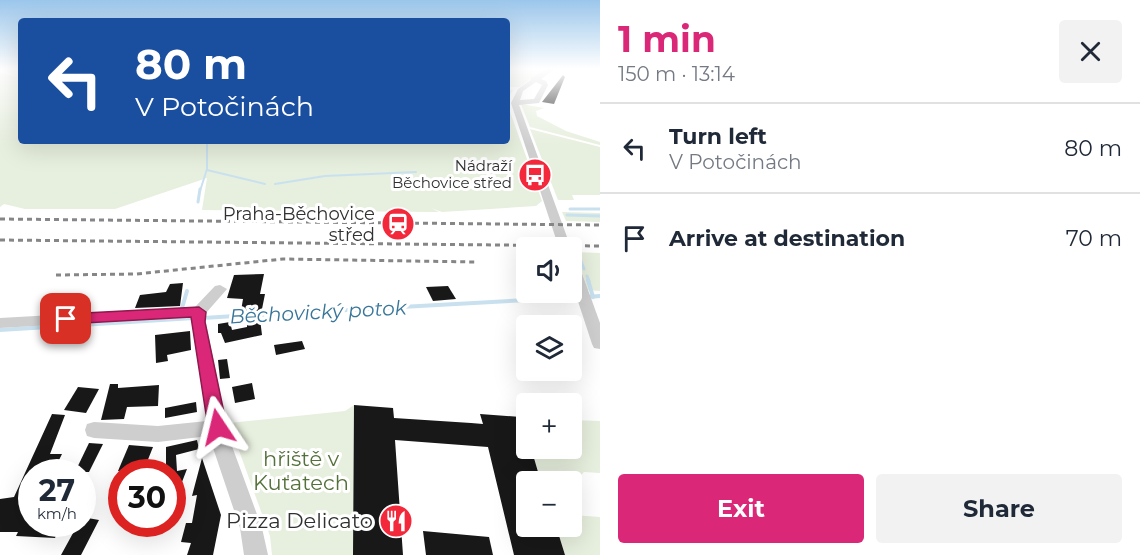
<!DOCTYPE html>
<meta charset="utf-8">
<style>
body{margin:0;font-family:Montserrat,sans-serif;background:#f2f2f3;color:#1f2937;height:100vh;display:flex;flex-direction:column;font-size:22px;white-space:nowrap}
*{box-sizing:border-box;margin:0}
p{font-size:20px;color:#747a83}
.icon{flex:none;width:33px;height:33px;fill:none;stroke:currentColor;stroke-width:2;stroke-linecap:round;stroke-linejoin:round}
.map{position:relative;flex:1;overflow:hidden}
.sheet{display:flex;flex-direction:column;background:#fff;width:540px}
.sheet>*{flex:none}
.hud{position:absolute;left:18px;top:18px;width:492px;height:126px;border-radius:6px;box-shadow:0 6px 24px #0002;background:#1a4fa0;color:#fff;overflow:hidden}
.controls{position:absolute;left:516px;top:237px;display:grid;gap:12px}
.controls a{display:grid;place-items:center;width:66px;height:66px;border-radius:6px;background:#fff;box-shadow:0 6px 24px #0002;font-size:30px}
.speed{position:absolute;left:18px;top:459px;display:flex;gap:12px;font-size:30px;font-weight:700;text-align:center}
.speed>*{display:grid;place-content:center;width:78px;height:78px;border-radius:50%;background:#fff;box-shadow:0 6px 24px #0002;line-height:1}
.speed small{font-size:15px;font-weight:400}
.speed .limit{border:9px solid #d22;background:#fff;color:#111}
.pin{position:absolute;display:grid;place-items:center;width:51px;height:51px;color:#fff;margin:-26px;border-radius:12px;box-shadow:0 3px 9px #0006}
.me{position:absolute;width:66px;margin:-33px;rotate:350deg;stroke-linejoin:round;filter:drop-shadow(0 0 4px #0008)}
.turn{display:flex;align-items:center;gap:21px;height:126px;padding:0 18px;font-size:27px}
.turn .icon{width:78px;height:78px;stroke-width:2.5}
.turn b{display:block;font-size:42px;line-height:51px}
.round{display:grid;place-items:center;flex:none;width:63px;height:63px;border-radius:6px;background:#f2f2f3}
.summary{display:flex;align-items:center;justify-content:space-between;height:102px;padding:0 18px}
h1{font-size:36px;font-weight:700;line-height:45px;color:#db2777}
.action{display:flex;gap:12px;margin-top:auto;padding:12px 18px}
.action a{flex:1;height:69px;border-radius:6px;background:#db2777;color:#fff;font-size:24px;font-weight:700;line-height:69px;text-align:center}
.action a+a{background:#f2f2f3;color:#1f2937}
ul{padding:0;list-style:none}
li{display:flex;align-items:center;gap:18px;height:90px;padding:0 18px;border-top:2px solid #e0e1e3}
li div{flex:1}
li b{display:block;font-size:22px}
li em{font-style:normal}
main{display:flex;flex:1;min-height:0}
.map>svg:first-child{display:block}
</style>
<main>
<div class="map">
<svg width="600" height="555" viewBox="0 0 600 555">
<rect width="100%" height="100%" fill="#fff"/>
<g fill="#e7efde">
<polygon points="0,68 21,68 21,141 507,141 507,89 513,90 509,97 508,106 542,201 536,206 442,212 431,208 439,212 202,210 207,178 115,209 25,209 4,204 0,207 0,72 18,77"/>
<polygon points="507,68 547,68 520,87 507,87"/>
<polygon points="521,104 544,108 536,111 537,116 566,131 600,142 600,145 530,127"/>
<polygon points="530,129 600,147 600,195 572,195 574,200 558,200"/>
<polygon points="562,212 600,213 600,222 566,221"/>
<polygon points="575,252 600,253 600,291 588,290"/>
<polygon points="354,405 353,555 272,555 270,536 229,423 345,411"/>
<polygon points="572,420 600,421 600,473 584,472 572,484 572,482 541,481 531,449 572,448"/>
<polygon points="572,515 600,517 600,555 565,555 556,527 572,526"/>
</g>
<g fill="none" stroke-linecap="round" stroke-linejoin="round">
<g stroke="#c9e1ef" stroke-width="2">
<polyline points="207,170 265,184"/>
<polyline points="275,184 325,176 416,172"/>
<polyline points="200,191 207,169 207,141"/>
</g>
<g stroke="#c9e1ef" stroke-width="3">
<polyline points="198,202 200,189"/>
<polyline points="570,209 600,209"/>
<polyline points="567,215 600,216"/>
<polyline points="579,256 584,269"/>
<polyline points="587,276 589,281"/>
</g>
<g stroke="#c9e1ef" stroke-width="4">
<polyline points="588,280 593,297"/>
<polyline points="587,297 600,296"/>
<polyline points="182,308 187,291"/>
<polyline points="257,315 580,297"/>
<polyline points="203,318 251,315"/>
<polyline points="0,330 194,318"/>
</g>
</g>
<g fill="#181818">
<polygon points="563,75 565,77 554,104 542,102"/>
<polygon points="264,274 260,294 265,294 260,319 262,335 225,343 221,333 218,333 218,324 230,322 232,330 247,327 247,311 241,311 243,299 227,298 234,275"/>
<polygon points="183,283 180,306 135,308 140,295 166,292 170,284"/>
<polygon points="448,286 456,299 433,301 426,287"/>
<polygon points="190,331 191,350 167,355 168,361 156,363 155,335"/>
<polygon points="302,341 305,349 276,355 274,345"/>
<polygon points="227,359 230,378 220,379 218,360"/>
<polygon points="252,383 255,399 235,403 232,387"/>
<polygon points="110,384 118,384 118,388 159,385 158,406 127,407 124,419 101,420"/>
<polygon points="78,387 99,389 86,413 64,410"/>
<polygon points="196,402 197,412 165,418 165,408"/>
<polygon points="354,405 393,408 394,418 471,423 483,424 480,414 521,417 526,434 526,448 531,448 541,482 526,482 526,526 556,526 565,555 514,555 488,447 395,440 403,555 353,555"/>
<polygon points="52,414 65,415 50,454 62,454 57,464 40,464 36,472 32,472 32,484 21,510 32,511 32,524 61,524 55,538 16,536 18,532 0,532 0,499 14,497"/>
<polygon points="197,440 199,449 176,455 177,471 187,469 172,508 172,472 150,472 149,468 166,465 166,447"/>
<polygon points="89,443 103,444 89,472 75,472"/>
<polygon points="129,445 153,447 143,472 118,471"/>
<polygon points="202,458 221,515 213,555 187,555 191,543 181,542 186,523 192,523 197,495 192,496"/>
<polygon points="82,517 99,520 81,555 61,555 78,524 82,524"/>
<polygon points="423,531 489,537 493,555 426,555"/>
</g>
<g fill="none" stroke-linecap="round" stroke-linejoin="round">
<g fill="#cecece" fill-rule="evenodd">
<path d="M549 68H556L541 79 546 81 548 85 539 103 519 105 571 248H559L511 103 518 89 531 80V78ZM536 82 542 85 534 99 520 100 523 91Z"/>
<polygon points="572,261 579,265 600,323 600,349 594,348 592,344 572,283"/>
<polygon points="220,285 227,289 206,313 206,323 229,438 262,528 268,555 244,555 240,528 209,436 158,442 94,438 87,436 85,430 87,424 94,422 158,426 207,421 191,317 0,328 0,318 195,307 215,286"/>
</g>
<g stroke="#868686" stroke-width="3" stroke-dasharray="5 4" stroke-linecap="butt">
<polyline points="0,219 600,225"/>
<polyline points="0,240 600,246"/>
<polyline points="56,275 136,274 283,259 476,262"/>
</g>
</g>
<linearGradient id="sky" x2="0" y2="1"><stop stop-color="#9bc6eb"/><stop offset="0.47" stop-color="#fff"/><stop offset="1" stop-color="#fff" stop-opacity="0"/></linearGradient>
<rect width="600" height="146" fill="url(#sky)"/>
<polygon fill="#db2777" stroke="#8e194d" stroke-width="1.5" points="199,307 206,312 205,322 227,427 224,433 218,435 211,433 208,427 191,317 66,324 59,319 66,314"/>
<defs>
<g id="bus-disc" transform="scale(1.725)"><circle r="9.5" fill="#f3283b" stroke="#fff"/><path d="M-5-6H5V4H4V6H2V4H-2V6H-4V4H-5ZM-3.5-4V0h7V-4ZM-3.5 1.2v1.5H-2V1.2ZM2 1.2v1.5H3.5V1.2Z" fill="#fff"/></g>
<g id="station-disc" transform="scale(1.725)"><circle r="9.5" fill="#f3283b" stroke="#fff"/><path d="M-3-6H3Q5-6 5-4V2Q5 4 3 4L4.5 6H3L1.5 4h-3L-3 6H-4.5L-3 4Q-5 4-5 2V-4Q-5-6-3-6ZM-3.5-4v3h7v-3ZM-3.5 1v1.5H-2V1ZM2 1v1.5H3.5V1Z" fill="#fff"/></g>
<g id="restaurant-disc" transform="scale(1.725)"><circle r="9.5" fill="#f3283b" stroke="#fff"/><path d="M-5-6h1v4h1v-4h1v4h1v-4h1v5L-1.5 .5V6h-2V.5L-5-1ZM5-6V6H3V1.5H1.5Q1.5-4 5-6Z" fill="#fff"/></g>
</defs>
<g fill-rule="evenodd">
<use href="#bus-disc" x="535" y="175"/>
<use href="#station-disc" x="398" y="224"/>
<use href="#restaurant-disc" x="396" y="521"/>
</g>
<g text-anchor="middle" stroke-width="6" stroke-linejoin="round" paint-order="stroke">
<g font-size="15" fill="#313131" stroke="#fff" text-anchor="end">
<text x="512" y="171">Nádraží<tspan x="512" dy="17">Běchovice střed</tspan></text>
</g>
<g font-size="18" fill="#313131" stroke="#fff" text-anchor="end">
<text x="375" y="220">Praha-Běchovice<tspan x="375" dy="21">střed</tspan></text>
</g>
<g font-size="20" font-style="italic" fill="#37769a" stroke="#fff">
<text transform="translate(318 312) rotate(-3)" y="7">Běchovický potok</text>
</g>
<g font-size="21" fill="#55713a" stroke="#fff">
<text x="301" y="466">hřiště v<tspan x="301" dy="24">Kuťatech</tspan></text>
</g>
<g font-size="21" fill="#313131" stroke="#fff" text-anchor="end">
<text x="373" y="528">Pizza Delicato</text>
</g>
</g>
</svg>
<div class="controls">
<a><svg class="icon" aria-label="sound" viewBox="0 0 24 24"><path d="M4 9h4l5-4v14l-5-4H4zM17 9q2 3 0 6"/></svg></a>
<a><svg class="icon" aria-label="layers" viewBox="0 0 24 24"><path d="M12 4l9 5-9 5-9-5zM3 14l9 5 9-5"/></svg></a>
<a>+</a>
<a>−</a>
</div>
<div class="speed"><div>27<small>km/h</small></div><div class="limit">30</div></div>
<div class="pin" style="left:66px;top:319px;background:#d93025"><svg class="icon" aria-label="arrive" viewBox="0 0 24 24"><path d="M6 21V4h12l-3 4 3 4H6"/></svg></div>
<svg class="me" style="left:218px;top:427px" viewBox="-20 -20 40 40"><path d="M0-17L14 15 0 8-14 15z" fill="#db2777" stroke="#fff" stroke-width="4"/></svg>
<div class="hud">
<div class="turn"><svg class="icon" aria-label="left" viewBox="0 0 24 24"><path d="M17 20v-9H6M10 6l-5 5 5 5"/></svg><div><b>80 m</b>V Potočinách</div></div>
</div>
</div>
<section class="sheet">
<div class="summary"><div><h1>1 min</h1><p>150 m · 13:14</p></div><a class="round"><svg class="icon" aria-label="close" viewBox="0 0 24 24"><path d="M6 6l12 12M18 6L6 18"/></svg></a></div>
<ul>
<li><svg class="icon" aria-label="left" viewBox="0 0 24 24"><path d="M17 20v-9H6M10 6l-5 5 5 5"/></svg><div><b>Turn left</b><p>V Potočinách</p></div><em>80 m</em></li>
<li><svg class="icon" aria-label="arrive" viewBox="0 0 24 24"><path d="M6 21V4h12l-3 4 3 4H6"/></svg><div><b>Arrive at destination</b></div><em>70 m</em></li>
</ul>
<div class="action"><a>Exit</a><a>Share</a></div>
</section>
</main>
